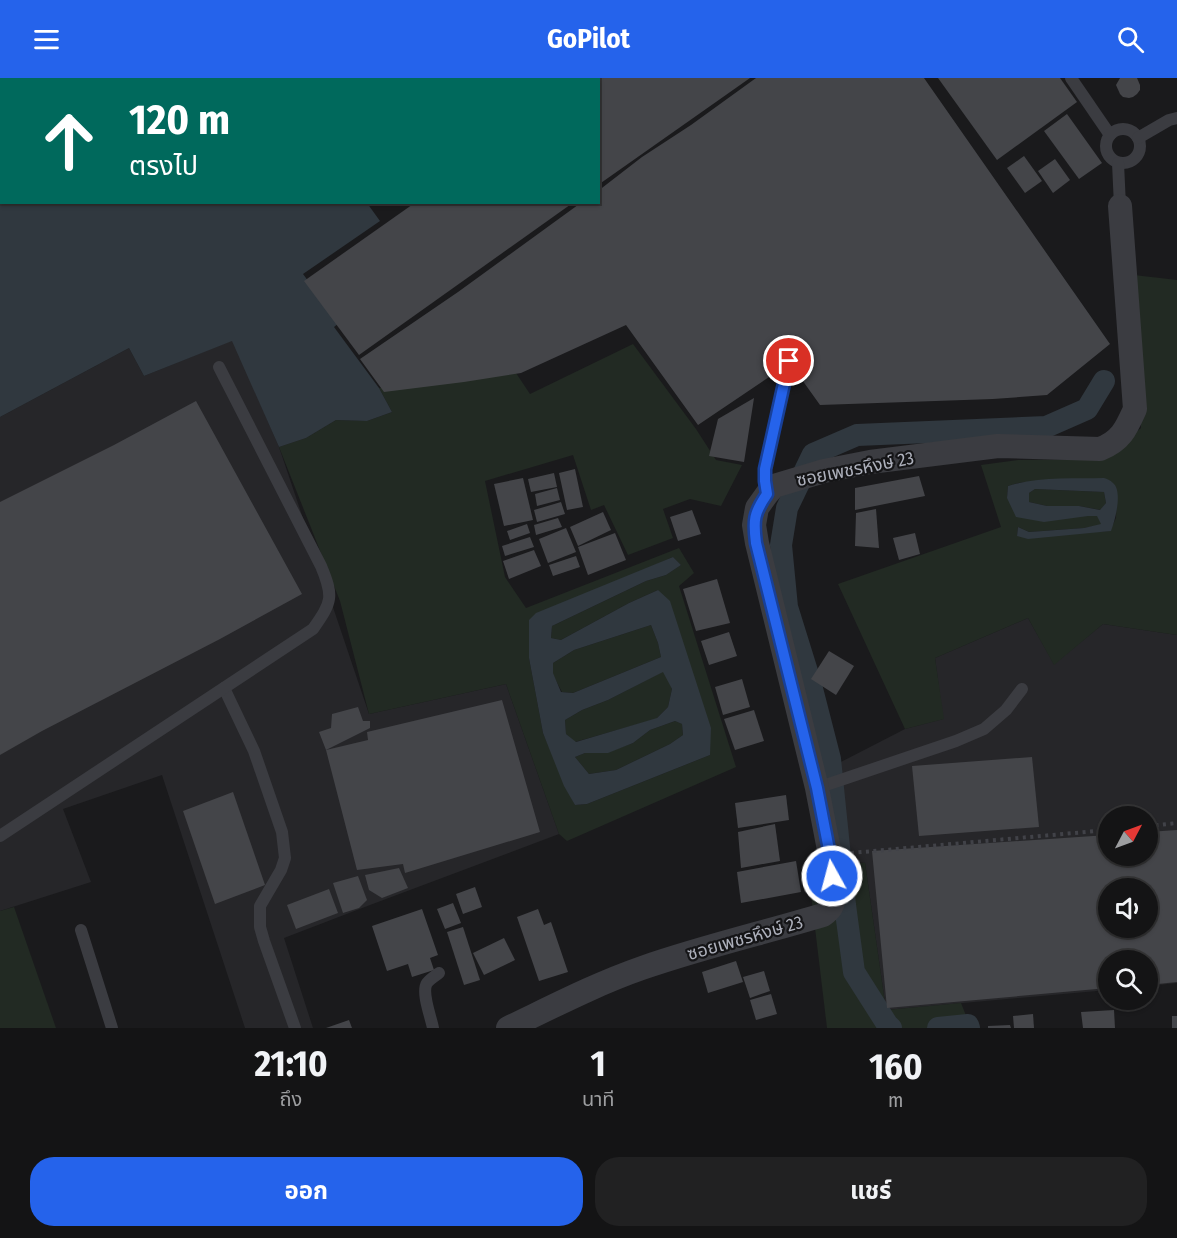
<!DOCTYPE html>
<html lang="th">
<meta charset="utf-8">
<style>
body{margin:0;font-family:"Fira Sans Condensed","Noto Sans Thai",sans-serif;background:#212122;color:#f1f3f6;height:100vh;display:flex;flex-direction:column;font-size:22px;white-space:nowrap}
*{box-sizing:border-box;margin:0}
p{font-size:20px;color:#9d9ea0}
.icon{flex:none;width:33px;height:33px;fill:none;stroke:currentColor;stroke-width:2;stroke-linecap:round;stroke-linejoin:round}
.map{position:relative;height:950px;overflow:hidden}
.panel{display:flex;flex-direction:column;background:#141415;flex:1}
.panel>*{flex:none}
.top-card{position:absolute;left:0px;top:0px;width:600px;height:126px;box-shadow:0 2px 4px #0004,0 0 0 2px #333334;background:#00695c;color:#fff;overflow:hidden}
.needle{width:39px;rotate:49deg}
.fabs{position:absolute;left:1098px;top:728px;display:grid;gap:12px}
.fabs a{display:grid;place-items:center;width:60px;height:60px;border-radius:50%;background:#141415;box-shadow:0 2px 4px #0004,0 0 0 2px #333334;font-size:30px}
.pin{position:absolute;display:grid;place-items:center;width:51px;height:51px;color:#fff;margin:-26px;border:3px solid #fff;border-radius:50%;box-shadow:0 2px 6px #0007}
.me{position:absolute;width:66px;margin:-33px;rotate:353deg;stroke-linejoin:round;filter:drop-shadow(0 0 4px #0008)}
.turn{display:flex;align-items:center;gap:21px;height:126px;padding:0 30px;font-size:27px}
.turn .icon{width:78px;height:78px;stroke-width:2.5}
.turn b{display:block;font-size:42px;line-height:51px}
.eta{display:flex;justify-content:space-evenly;align-items:center;height:102px;text-align:center}
.eta b{font-size:36px;font-weight:700;line-height:42px}
.primary-button{display:flex;gap:12px;margin-top:auto;padding:12px 30px}
.primary-button a{flex:1;height:69px;border-radius:24px;background:#2563eb;color:#fff;font-size:24px;font-weight:700;line-height:69px;text-align:center}
.primary-button a+a{background:#212122;color:#f1f3f6}
header{display:flex;justify-content:space-between;align-items:center;height:78px;padding:0 30px;background:#2563eb;color:#fff;font-size:27px;font-weight:700}
.map>svg:first-child{display:block}
</style>
<header><svg class="icon" aria-label="menu" viewBox="0 0 24 24"><path d="M4 6h16M4 12h16M4 18h16"/></svg>GoPilot<svg class="icon" aria-label="search" viewBox="0 0 24 24"><circle cx="10" cy="10" r="6"/><path d="M15 15l6 6"/></svg></header>
<div class="map">
<svg width="1177" height="950" viewBox="0 0 1177 950">
<rect width="100%" height="100%" fill="#1a1a1c"/>
<g fill="#262629" fill-rule="evenodd">
<polygon points="233,262 279,369 369,636 506,606 559,756 370,827 284,860 313,950 245,950 162,697 63,731 91,804 0,833 0,339 129,270 144,298"/>
<path d="M1028 540 1054 586 1103 546 1177 557V905L1148 908V882H1108V912L886 932 865 785 850 784 837 686 905 651 943 641 935 580ZM1108 738H1148V777H1108ZM1108 810H1148V849H1108Z"/>
</g>
<g fill="#222a23" fill-rule="evenodd">
<path d="M1134 197 1177 202V557L1103 546 1054 587 1028 540 935 580 944 641 905 651 838 506 1001 449 981 387 1018 382 1104 381 1141 350ZM1047 402 1117 412 1116 440 1110 453 1017 458 1018 449 1029 454 1084 450 1102 447 1098 438H1088L1007 420 1008 408 1018 405Z"/>
<path d="M633 266 696 351 716 382 742 387 721 428 690 421 663 431 673 460 628 477 604 427 591 432 573 377 485 403 505 499 526 530 679 470 694 495 679 508 736 689 567 763 559 756 506 606 369 636 340 523 279 369 306 360 336 342 367 343 392 334 379 310 516 295 530 316ZM673 479 681 487 666 497 646 503 552 548 551 560 561 562 629 525 658 512 710 677 587 726 575 727 543 655 529 580V543Z"/>
<polygon points="1035,411 1104,414 1106,425 1101,432 1079,428 1047,428 1029,424 1029,415"/>
<polygon points="651,547 658,565 661,579 573,615 562,614 552,595 553,585 574,572"/>
<polygon points="664,593 672,611 668,629 656,641 575,664 566,656 565,642 582,632 608,622"/>
<polygon points="675,643 682,646 683,657 670,666 616,692 589,696 575,679 585,675 608,674 633,665 650,652"/>
<polygon points="807,783 865,785 886,932 961,925 971,950 827,950"/>
<polygon points="14,829 56,950 0,950 0,833"/>
</g>
<g fill="#30383f" fill-rule="evenodd">
<polygon points="0,0 514,0 511,2 2,2 2,124 367,125 380,143 303,196 339,245 334,249 379,310 392,334 367,343 336,342 306,360 279,369 232,263 144,298 129,270 0,339"/>
<path d="M1104 400C1107 401 1110 402 1113 405 1123 413 1115 443 1111 453L1028 461 1017 458 1018 449 1029 454 1084 450 1101 446 1097 438H1088L1044 444 1016 439 1007 420 1008 408C1038 398 1073 401 1104 400ZM1035 411 1104 414 1106 425 1100 432 1079 428H1047L1029 424V415Z"/>
<path d="M673 479 681 487 666 497 646 503 552 548 551 560 561 562 629 525 658 512 670 523 711 650 710 677 587 726 575 727 564 708 543 655 529 580V542L536 535ZM651 547 658 565 661 579 573 615 561 614 553 595V585L574 572ZM663 594 672 611 668 629 657 640 576 664 566 656 565 642 582 632 608 622ZM675 643 682 646 683 657 670 666 616 692 589 696 575 679 585 675H608L633 665 650 652Z"/>
</g>
<g fill="none" stroke-linecap="round" stroke-linejoin="round">
<g stroke="#30383f" stroke-width="22">
<polyline points="891,950 887,946 854,894 845,827 830,681 810,603 787,529 781,467 787,430 813,376 857,357 1046,349 1087,331 1104,303"/>
<polyline points="938,950 968,947 969,950"/>
</g>
</g>
<g fill="#444549" fill-rule="evenodd">
<polygon points="598,0 750,0 598,107"/>
<polygon points="756,0 924,0 1110,266 1047,317 993,321 820,327 790,285 698,347 626,247 521,295 464,304 384,314 360,281 458,214 582,124 598,124 598,113 642,79 691,47"/>
<polygon points="938,0 1060,0 1077,24 997,82"/>
<polygon points="1120,0 1137,0 1140,7 1140,12 1137,16 1133,19 1129,20 1123,19 1120,16 1116,7"/>
<polygon points="1067,36 1102,85 1079,101 1044,53"/>
<polygon points="1024,78 1042,103 1025,115 1007,90"/>
<polygon points="1055,81 1070,102 1053,115 1038,93"/>
<polygon points="416,124 574,124 359,277 304,203"/>
<polygon points="754,320 744,384 709,378 718,341"/>
<polygon points="196,323 302,516 220,561 42,653 0,677 0,424 114,367"/>
<polygon points="575,391 583,429 567,432 559,395"/>
<polygon points="554,395 557,409 531,414 528,401"/>
<polygon points="919,398 925,418 855,432 855,410"/>
<polygon points="523,400 533,442 504,448 494,406"/>
<polygon points="557,410 560,422 537,428 535,416"/>
<polygon points="561,424 565,436 537,444 534,432"/>
<polygon points="876,431 879,470 855,468 856,435"/>
<polygon points="692,432 701,456 678,463 670,439"/>
<polygon points="603,434 611,452 578,468 570,449"/>
<polygon points="558,440 562,449 536,457 534,447"/>
<polygon points="527,446 530,455 510,462 507,453"/>
<polygon points="566,450 576,474 548,485 539,461"/>
<polygon points="615,455 626,482 588,497 578,469"/>
<polygon points="915,455 920,476 899,482 893,460"/>
<polygon points="530,459 534,469 505,478 502,468"/>
<polygon points="534,472 541,488 509,501 503,483"/>
<polygon points="576,478 580,489 553,498 549,487"/>
<polygon points="717,501 730,545 696,553 683,511"/>
<polygon points="729,554 737,578 709,587 701,563"/>
<polygon points="829,573 854,588 836,617 811,601"/>
<polygon points="742,601 750,629 723,637 715,609"/>
<polygon points="502,622 540,754 405,795 403,786 357,792 326,672 368,662 367,654"/>
<polygon points="358,629 363,643 370,643 370,650 326,672 319,654 331,650 332,636"/>
<polygon points="754,632 764,663 735,672 724,641"/>
<polygon points="1032,679 1039,749 919,758 912,688"/>
<polygon points="233,714 265,807 215,826 183,733"/>
<polygon points="786,717 789,742 738,750 735,725"/>
<polygon points="775,746 780,783 741,790 738,754"/>
<path d="M1177 752V904L1148 907V882H1108V910L887 930 872 773 1108 757V777H1148V754ZM1108 810H1148V849H1108Z"/>
<polygon points="796,783 801,814 741,825 737,794"/>
<polygon points="399,790 408,810 382,820 369,812 365,797"/>
<polygon points="358,798 367,822 359,830 343,835 333,805"/>
<polygon points="475,809 482,829 463,836 456,816"/>
<polygon points="329,811 338,835 296,851 287,827"/>
<polygon points="453,825 461,845 445,851 437,831"/>
<polygon points="422,831 438,877 430,880 434,892 412,899 408,886 387,893 372,848"/>
<polygon points="538,831 544,847 551,844 568,894 539,903 517,839"/>
<polygon points="463,849 480,902 464,907 447,854"/>
<polygon points="504,860 515,882 484,897 473,875"/>
<polygon points="736,883 743,904 708,915 702,894"/>
<polygon points="764,893 770,913 750,920 743,899"/>
<polygon points="771,916 777,936 756,942 750,922"/>
<polygon points="1114,932 1115,950 1083,950 1081,934"/>
<polygon points="1033,936 1034,950 1014,950 1013,938"/>
<rect x="1172" y="938" width="5" height="12"/>
<polygon points="349,942 352,950 326,950"/>
<polygon points="1010,947 1011,950 988,950 988,948"/>
</g>
<g fill="none" stroke-linecap="round" stroke-linejoin="round">
<g stroke="#414248" stroke-width="4" stroke-dasharray="3 4.5" stroke-linecap="butt">
<polyline points="1148,748 1177,745"/>
<polyline points="851,775 1108,752"/>
</g>
<g stroke="#3b3c41" stroke-width="12">
<polyline points="1071,0 1110,57"/>
<circle cx="1123" cy="68" r="17"/>
<polyline points="1138,60 1169,42 1177,40"/>
<polyline points="1118,85 1120,128"/>
<polyline points="767,415 765,403 766,391 789,283"/>
<polyline points="224,610 254,673 282,754 285,780 281,792 260,828 260,849 264,863 295,950"/>
<polyline points="817,710 956,663 984,651 1006,632 1022,611"/>
<path d="M0 758 313 551C332 524 334 519 321 488L219 289"/>
<polyline points="81,852 112,950"/>
<path d="M433 950C431 939 421 914 427 905 430 901 435 898 439 895"/>
</g>
<path stroke="#3b3c41" stroke-width="24" d="M508 950C552 929 596 906 642 890 702 869 763 855 823 837 830 832 833 828 834 819L830 777 817 710 757 465 754 447 757 430 767 416 774 408 824 393 870 384 998 368 1100 371C1121 363 1126 351 1135 331L1120 128"/>
</g>
<g fill="none" stroke-linecap="round" stroke-linejoin="round">
<g stroke="#184099" stroke-width="15">
<path id="route" d="M789 283 765 391V403L767 416C754 435 753 442 756 465L817 710 830 777 832 798"/>
</g>
<use href="#route" stroke="#2563eb" stroke-width="10"/>
</g>
<g text-anchor="middle" stroke-width="4.5" stroke-linejoin="round" paint-order="stroke">
<g font-size="18" fill="#adb0bb" stroke="#151517">
<text transform="translate(855 391) rotate(-11)" y="6">ซอยเพชรหึงษ์ 23</text>
<text transform="translate(745 860) rotate(-16)" y="6">ซอยเพชรหึงษ์ 23</text>
</g>
</g>
</svg>
<div class="fabs">
<a><svg class="needle" viewBox="-14 -14 28 28"><path d="M0-13l5 13h-10z" fill="#e53935"/><path d="M0 13l5-13h-10z" fill="#9d9ea0"/></svg></a>
<a><svg class="icon" aria-label="sound" viewBox="0 0 24 24"><path d="M4 9h4l5-4v14l-5-4H4zM17 9q2 3 0 6"/></svg></a>
<a><svg class="icon" aria-label="search" viewBox="0 0 24 24"><circle cx="10" cy="10" r="6"/><path d="M15 15l6 6"/></svg></a>
</div>
<div class="pin" style="left:789px;top:283px;background:#d93025"><svg class="icon" aria-label="arrive" viewBox="0 0 24 24"><path d="M6 21V4h12l-3 4 3 4H6"/></svg></div>
<svg class="me" style="left:832px;top:798px" viewBox="-20 -20 40 40"><circle r="17" fill="#2563eb" stroke="#fff" stroke-width="3"/><path d="M0-11L8 9 0 5-8 9z" fill="#fff"/></svg>
<div class="top-card">
<div class="turn"><svg class="icon" aria-label="ahead" viewBox="0 0 24 24"><path d="M12 20V5M6 11l6-6 6 6"/></svg><div><b>120 m</b>ตรงไป</div></div>
</div>
</div>
<section class="panel">
<div class="eta">
<div><b>21:10</b><p>ถึง</p></div>
<div><b>1</b><p>นาที</p></div>
<div><b>160</b><p>m</p></div>
</div>
<div class="primary-button"><a>ออก</a><a>แชร์</a></div>
</section>
